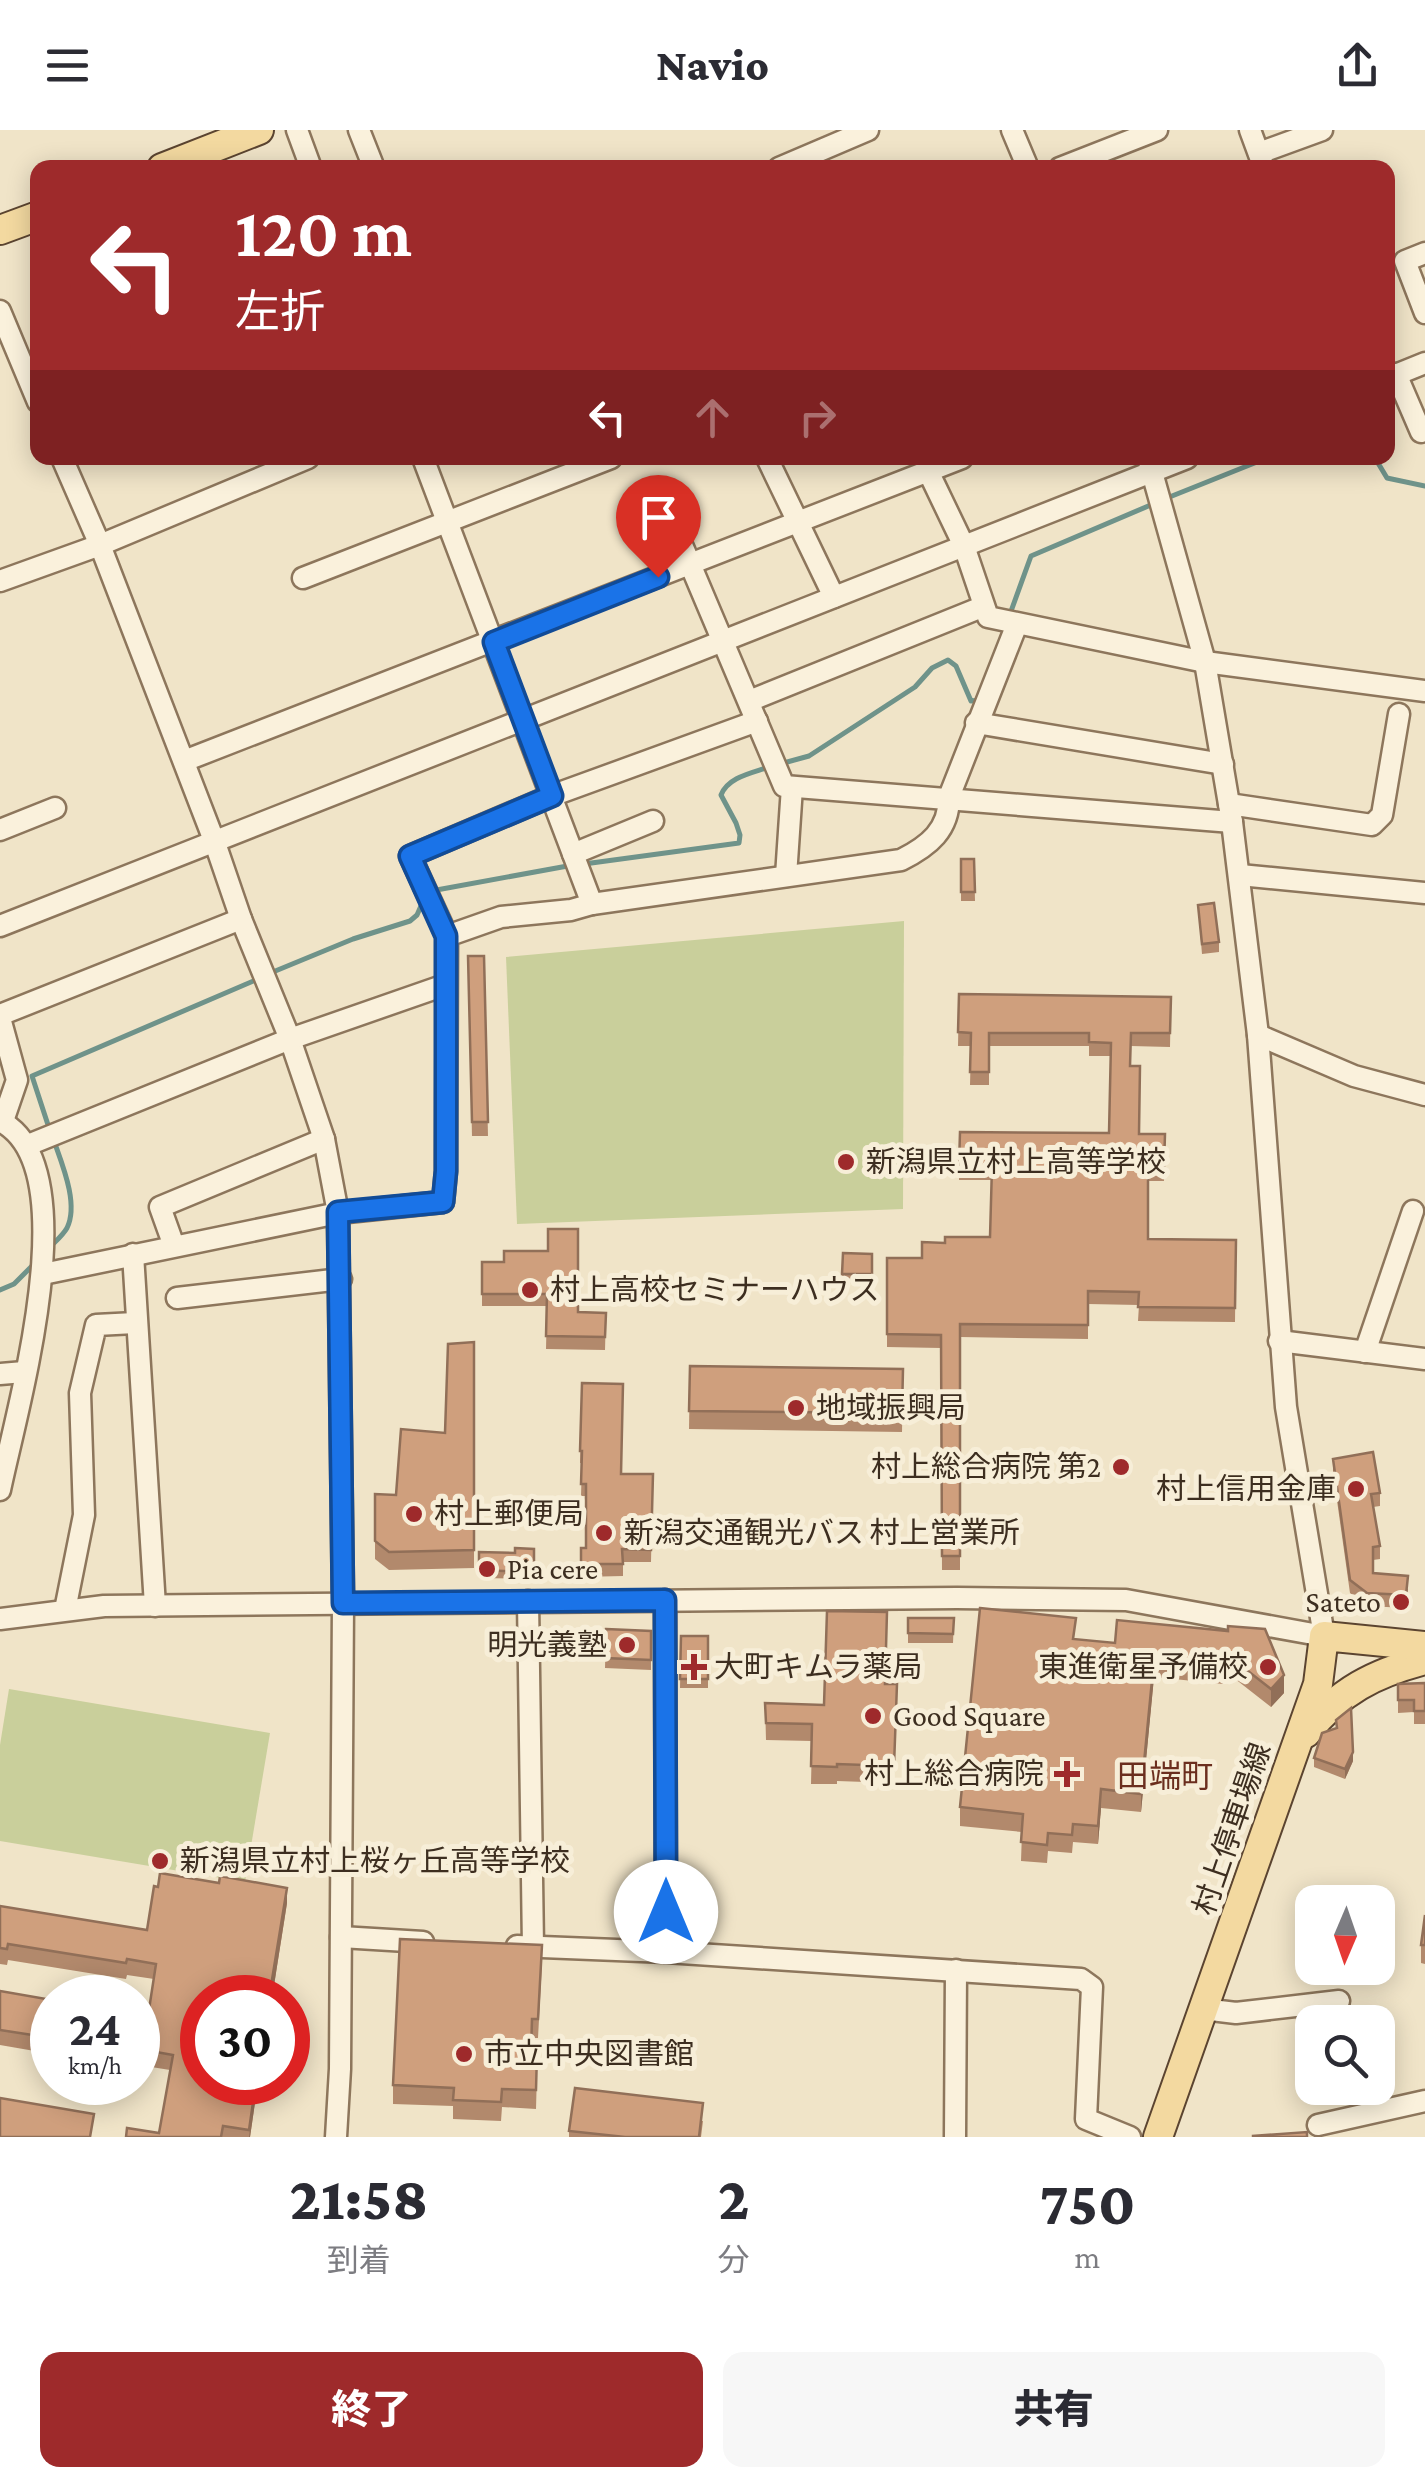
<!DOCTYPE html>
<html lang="ja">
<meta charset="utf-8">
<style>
body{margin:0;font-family:"Crimson Pro","Noto Sans JP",serif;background:#f7f7f7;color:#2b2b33;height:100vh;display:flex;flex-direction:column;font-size:38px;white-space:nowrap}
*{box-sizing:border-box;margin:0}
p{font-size:32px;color:#7c7c81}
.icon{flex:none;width:55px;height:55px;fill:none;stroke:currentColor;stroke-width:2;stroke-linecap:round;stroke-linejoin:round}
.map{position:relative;height:2007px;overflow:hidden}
.panel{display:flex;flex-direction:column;background:#fff;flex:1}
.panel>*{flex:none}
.hud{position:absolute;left:30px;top:30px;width:1365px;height:305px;border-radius:20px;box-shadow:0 5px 25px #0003;background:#9e2a2b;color:#fff;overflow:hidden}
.needle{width:65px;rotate:182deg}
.fabs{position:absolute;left:1295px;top:1755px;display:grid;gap:20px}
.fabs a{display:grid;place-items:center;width:100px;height:100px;border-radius:20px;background:#fff;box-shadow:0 5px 25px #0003;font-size:50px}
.speed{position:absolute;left:30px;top:1845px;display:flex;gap:20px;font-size:50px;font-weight:700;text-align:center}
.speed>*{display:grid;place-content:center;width:130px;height:130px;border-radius:50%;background:#fff;box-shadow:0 5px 25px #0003;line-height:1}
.speed small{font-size:25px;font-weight:400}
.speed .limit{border:15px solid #d22;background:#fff;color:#111}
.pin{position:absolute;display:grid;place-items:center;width:85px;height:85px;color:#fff;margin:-102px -42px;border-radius:50% 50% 50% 0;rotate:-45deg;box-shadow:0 0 10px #0007}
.pin .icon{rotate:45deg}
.me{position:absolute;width:110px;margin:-55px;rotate:0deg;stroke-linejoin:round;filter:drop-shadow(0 0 8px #0008)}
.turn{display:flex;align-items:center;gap:35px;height:210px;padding:0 40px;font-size:45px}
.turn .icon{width:130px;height:130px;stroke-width:2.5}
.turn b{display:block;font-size:70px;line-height:85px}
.lanes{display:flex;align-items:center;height:95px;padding:0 40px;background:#0003;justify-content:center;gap:50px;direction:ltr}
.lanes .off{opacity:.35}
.eta{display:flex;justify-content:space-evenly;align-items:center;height:170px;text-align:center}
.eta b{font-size:60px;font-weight:800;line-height:70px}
.button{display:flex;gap:20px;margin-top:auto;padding:20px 40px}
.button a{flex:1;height:115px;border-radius:20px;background:#9e2a2b;color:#fff;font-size:40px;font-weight:800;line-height:115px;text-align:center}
.button a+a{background:#f7f7f7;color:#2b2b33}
header{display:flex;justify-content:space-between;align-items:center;height:130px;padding:0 40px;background:#fff;font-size:45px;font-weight:800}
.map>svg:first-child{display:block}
</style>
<header><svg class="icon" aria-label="menu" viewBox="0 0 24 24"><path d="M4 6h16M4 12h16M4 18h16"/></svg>Navio<svg class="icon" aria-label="share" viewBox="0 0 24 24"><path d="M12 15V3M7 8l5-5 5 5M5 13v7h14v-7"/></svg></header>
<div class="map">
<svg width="1425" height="2007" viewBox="0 0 1425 2007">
<rect width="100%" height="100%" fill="#f0e4c8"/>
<g fill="#c9cf9b">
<polygon points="904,791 903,1079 517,1094 506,827"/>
<polygon points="9,1559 270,1603 245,1752 0,1711 0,1615"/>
</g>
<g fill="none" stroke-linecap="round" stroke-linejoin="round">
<g stroke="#6f938a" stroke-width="5">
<polyline points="1375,328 1387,348 1425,356"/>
<polyline points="1167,368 1267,328"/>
<polyline points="1010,484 1031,426 1153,374"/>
<polyline points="780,634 809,626 915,557 932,538 948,530 956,536 971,571 980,570"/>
<path d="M584 734 739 713 740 705 736 693 721 665C728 647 752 643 769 637"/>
<polyline points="431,761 573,735"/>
<polyline points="268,844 353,809 410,791 417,785 424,769"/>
<polyline points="50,1001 32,946 258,849"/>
<path d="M51 1116C56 1111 63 1105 67 1098 79 1074 62 1034 54 1011"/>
<polyline points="0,1160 14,1154 33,1135"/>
</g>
<g stroke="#8d765c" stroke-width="25">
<g id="minor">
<polyline points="297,0 311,38"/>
<polyline points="359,0 374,38"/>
<polyline points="1012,0 1028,38"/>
<polyline points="1250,0 1264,38"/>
<polyline points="1259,23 1322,0"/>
<polyline points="779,38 868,0"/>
<polyline points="1060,38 1157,0"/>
<polyline points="1425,123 1405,131 1425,183"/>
<polyline points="0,181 38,272"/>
<polyline points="1396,244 1421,302"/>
<polyline points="1388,248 1425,233"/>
<polyline points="62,328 100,415 215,713 241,789 290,909 324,1009 338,1083 343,1473 340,1939 336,2007"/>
<polyline points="423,328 592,774"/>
<polyline points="767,328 834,467"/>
<polyline points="928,341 964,416 988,487 1205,532 1425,561"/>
<polyline points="663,370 784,656 1232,692"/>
<polyline points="303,448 611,328"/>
<polyline points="0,451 100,415 308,328"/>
<polyline points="749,571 982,477"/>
<polyline points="976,593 1223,634"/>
<polyline points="184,631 962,328"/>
<polyline points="1229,674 1372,695 1382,685 1399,584"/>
<polyline points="0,700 55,678"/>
<polyline points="573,724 653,691"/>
<polyline points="1240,745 1425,763"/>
<polyline points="786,746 792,657"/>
<polyline points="0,796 1187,328"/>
<polyline points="447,806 410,726 551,666 757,591"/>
<polyline points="0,885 241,789"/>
<polyline points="0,888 17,950 3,991"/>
<polyline points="1258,905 1354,946 1425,965"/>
<path d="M0 991C89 1036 16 1282 0 1360"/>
<polyline points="28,1015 290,909 445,855"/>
<polyline points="174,1116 160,1077 324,1009"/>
<polyline points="133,1124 155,1476"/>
<path d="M43 1144 338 1083 443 1072 446 1041 447 806 501 787 571 780 592 774 901 730C929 716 949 700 949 667L1017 494"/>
<polyline points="177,1168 341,1149"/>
<polyline points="1279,1211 1425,1229"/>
<polyline points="1365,1222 1413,1081"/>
<polyline points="0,1244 24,1242"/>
<polyline points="665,1470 666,1822"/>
<polyline points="528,1471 533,1817"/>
<polyline points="65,1480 84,1385 80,1263 96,1195 135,1193"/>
<polyline points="0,1489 104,1476 957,1468 1126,1470 1324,1506 1286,1277 1258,905 1232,692 1205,532 1148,328"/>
<polyline points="341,1807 423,1812"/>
<polyline points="517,1816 666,1822 1081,1849 1092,1857 1086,1989 1130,2007"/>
<polyline points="1203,1879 1236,1883 1339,1871"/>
<polyline points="1318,1995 1425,1971"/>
<polyline points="955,2007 956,1840"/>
</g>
</g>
<g stroke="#5b4430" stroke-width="32">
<g id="major">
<polyline points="162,38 259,0"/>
<polyline points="0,100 38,86"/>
<path d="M1306 1603C1339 1561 1375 1543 1425 1530"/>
<polyline points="1158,2007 1318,1554 1324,1506 1425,1516"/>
</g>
</g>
<use href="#minor" stroke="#faf1dc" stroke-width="20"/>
<use href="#major" stroke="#f3d9a0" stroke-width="28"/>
</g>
<g fill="#b2896c">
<polygon points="961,729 974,729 975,771 961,771"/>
<polygon points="1198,775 1219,812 1219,822 1202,824"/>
<polygon points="468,826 484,826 488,1006 472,1006"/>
<polygon points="959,864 1171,867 1170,917 1131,916 1130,936 1139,1004 1165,1004 1164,1051 1148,1051 1148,1109 1236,1110 1235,1192 1138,1191 1139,1175 1088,1174 1088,1209 960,1207 960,1440 942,1440 941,1218 887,1217 887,1128 922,1128 945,1113 990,1107 992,1050 959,1050 960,1002 1109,1003 1111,926 1089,926 1089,916 989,916 989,955 970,955 971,916 958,916"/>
<polygon points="843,1123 872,1124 872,1154 842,1153"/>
<polygon points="482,1132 504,1132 578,1182 606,1183 605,1220 546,1219 547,1176 482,1176"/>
<polygon points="690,1236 903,1239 902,1302 689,1299"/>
<polygon points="582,1253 622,1344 653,1344 651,1432 623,1432 623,1446 581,1447 581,1418 586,1418 586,1366 581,1366 582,1333 580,1333"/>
<polygon points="1333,1329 1380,1363 1380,1376 1373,1377 1380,1416 1380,1429 1373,1430 1373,1443 1408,1459 1406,1478 1367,1476 1350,1463 1333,1342"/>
<polygon points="375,1411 474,1420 474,1438 389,1440 375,1429"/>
<polygon points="534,1419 534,1449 479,1448 479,1422 515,1423"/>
<polygon points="908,1488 954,1488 953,1513 908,1513"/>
<polygon points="606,1499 651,1501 651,1540 605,1538"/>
<polygon points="1228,1501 1284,1563 1271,1577 1225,1541 1223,1554 1154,1547 1141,1682 1101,1678 1098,1714 1073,1712 1072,1723 1048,1721 1047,1733 1021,1731 1022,1702 960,1696 960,1677 1075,1509 1115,1513"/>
<polygon points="681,1506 708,1506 708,1558 680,1558"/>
<polygon points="1425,1553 1425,1594 1414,1594 1414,1582 1398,1583 1398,1554"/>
<polygon points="886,1554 897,1554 894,1653 837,1651 837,1654 811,1654 812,1611 766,1610 765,1573 824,1575"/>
<polygon points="1337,1598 1353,1631 1345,1649 1314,1637 1314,1628"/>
<polygon points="287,1773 272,1868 202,1868 202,1952 258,1952 250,2007 126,2007 159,2003 170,1940 145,1936 145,1940 138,1938 138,1884 148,1886 154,1849 127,1845 126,1849 8,1830 7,1835 0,1834 0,1776 147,1800"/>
<polygon points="1425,1785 1425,1834 1421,1833 1421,1815"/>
<polygon points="542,1833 538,1908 532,1908 532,1923 537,1942 536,1979 502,1977 501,1991 453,1989 453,1976 393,1974 393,1955"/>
<polygon points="0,1861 52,1870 52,1924 0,1915"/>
<polygon points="703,1991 701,2007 569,2007 569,2001"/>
</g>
<g fill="#916f58">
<polygon points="1154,1529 1154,1547 1141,1682 1141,1664"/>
<polygon points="1284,1545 1284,1563 1271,1577 1271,1559"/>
<polygon points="1353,1622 1353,1631 1345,1649 1345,1639"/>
<polygon points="1101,1659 1101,1678 1098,1714 1098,1696"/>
<polygon points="287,1758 287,1773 272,1868 269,1868"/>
<polygon points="256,1952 258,1952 250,2007 249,2007"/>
</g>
<g fill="#cf9f7d" stroke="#916f58" stroke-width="2.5">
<polygon points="961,729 974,729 975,762 961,762"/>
<polygon points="1214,773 1219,812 1202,814 1198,775"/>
<polygon points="468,826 484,826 488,992 472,992"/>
<polygon points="959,864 1171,867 1170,903 1131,903 1130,936 1140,936 1139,1004 1165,1004 1164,1037 1148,1037 1148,1109 1236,1110 1235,1178 1138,1177 1139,1162 1088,1161 1088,1195 960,1194 960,1426 942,1426 941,1205 887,1204 887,1128 922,1128 922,1112 945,1113 945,1107 990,1107 992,1036 959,1036 960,1002 1109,1003 1111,913 1089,912 1089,903 989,903 989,942 970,942 971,903 958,902"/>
<polygon points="548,1099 578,1099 578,1182 606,1183 605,1207 546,1206 547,1164 482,1164 482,1132 504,1132 504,1121 548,1121"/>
<polygon points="843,1123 872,1124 872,1144 842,1144"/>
<polygon points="474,1212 474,1420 389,1422 375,1411 375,1364 396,1365 401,1299 445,1303 448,1214"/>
<polygon points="690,1236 903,1239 902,1283 689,1281"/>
<polygon points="582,1253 623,1254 621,1344 653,1344 651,1420 622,1419 623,1434 581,1434 581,1418 586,1418 586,1354 581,1354 582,1321 580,1321"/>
<polygon points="1373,1322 1380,1363 1371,1364 1380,1416 1373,1417 1373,1443 1408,1446 1406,1465 1367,1463 1350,1450 1333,1329"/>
<polygon points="515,1418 534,1419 534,1442 479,1440 479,1422 515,1423"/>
<polygon points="980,1478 1076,1488 1073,1509 1115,1513 1117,1490 1228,1501 1228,1496 1265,1499 1284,1545 1271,1559 1225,1523 1223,1536 1154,1529 1141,1664 1101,1659 1098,1696 1073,1694 1072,1705 1048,1703 1047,1715 1021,1712 1023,1684 960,1677"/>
<polygon points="827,1481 887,1482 885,1554 897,1554 894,1636 837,1634 837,1637 811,1636 812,1594 766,1593 765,1573 824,1575"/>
<polygon points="908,1488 954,1488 953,1504 908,1503"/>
<polygon points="606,1499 651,1501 651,1530 605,1528"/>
<polygon points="681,1506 708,1506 708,1549 680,1549"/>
<polygon points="1425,1553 1425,1581 1414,1581 1414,1570 1398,1570 1398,1554"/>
<polygon points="1351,1578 1353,1622 1345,1639 1314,1628 1322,1603 1337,1598 1336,1590"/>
<polygon points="160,1743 219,1753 220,1746 287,1758 269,1868 202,1868 202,1952 256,1952 249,2000 223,1996 221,2007 126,2007 127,1998 159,2003 173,1925 145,1920 145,1924 138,1923 138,1884 148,1886 156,1834 127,1829 126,1833 8,1814 7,1819 0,1818 0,1776 147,1800 154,1756 158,1757"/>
<polygon points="1425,1785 1425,1815 1421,1815"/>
<polygon points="400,1809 542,1815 538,1889 532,1889 531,1923 537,1923 536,1960 502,1959 501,1972 453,1970 454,1958 393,1955"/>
<polygon points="0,1861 52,1870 52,1908 0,1900"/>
<polygon points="575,1958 703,1973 699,2007 625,2007 569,2001"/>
<polygon points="0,1968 94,1984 90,2007 0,2007"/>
<polygon points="1307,2002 1307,2007 1253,2007 1253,2006"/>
</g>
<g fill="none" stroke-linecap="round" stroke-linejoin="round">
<g stroke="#114b97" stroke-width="25">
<polyline id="route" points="658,447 494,512 552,666 410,726 446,806 446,1041 443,1072 338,1082 343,1473 665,1470 666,1782"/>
</g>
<use href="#route" stroke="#1a73e8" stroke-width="18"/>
</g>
<g fill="#9e2a2b" stroke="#f7eed8" stroke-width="4">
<circle cx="846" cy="1032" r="10"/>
<circle cx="530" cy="1160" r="10"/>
<circle cx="796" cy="1278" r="10"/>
<circle cx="1121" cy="1337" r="10"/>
<circle cx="1356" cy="1359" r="10"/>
<circle cx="414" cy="1384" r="10"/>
<circle cx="604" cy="1403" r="10"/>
<circle cx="487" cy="1439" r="10"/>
<circle cx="1401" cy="1472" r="10"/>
<circle cx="627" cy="1515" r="10"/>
<path d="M689 1522h10v10h10v10h-10v10h-10v-10h-10v-10h10z"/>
<circle cx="1268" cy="1537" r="10"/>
<circle cx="873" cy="1586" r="10"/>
<path d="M1062 1629h10v10h10v10h-10v10h-10v-10h-10v-10h10z"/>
<circle cx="160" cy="1731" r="10"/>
<circle cx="464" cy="1924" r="10"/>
</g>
<g text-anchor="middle" stroke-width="10" stroke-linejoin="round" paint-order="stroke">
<g font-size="30" fill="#3d2e20" stroke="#f7eed8" text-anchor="start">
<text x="866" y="1042">新潟県立村上高等学校</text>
<text x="550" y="1170">村上高校セミナーハウス</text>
<text x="816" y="1288">地域振興局</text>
<text x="1101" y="1347" text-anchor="end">村上総合病院 第2</text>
<text x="1336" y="1369" text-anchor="end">村上信用金庫</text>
<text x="434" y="1394">村上郵便局</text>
<text x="624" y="1413">新潟交通観光バス 村上営業所</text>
<text x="507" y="1449">Pia cere</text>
<text x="1381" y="1482" text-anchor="end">Sateto</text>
<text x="607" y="1525" text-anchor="end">明光義塾</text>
<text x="714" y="1547">大町キムラ薬局</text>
<text x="1248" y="1547" text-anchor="end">東進衛星予備校</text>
<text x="893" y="1596">Good Square</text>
<text x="1044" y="1654" text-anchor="end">村上総合病院</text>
<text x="180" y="1741">新潟県立村上桜ヶ丘高等学校</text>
<text x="484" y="1934">市立中央図書館</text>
</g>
<g font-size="30" fill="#3d2e20" stroke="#f7eed8">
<text transform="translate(1232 1699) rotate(-71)" y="10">村上停車場線</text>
</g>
<g font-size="32" fill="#6b2e1e" stroke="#f7eed8">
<text x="1165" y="1657">田端町</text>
</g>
</g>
</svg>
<div class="fabs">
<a><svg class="needle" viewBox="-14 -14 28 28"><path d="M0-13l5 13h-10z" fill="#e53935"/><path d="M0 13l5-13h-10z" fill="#7c7c81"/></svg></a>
<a><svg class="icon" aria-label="search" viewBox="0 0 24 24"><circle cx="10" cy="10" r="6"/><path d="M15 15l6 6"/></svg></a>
</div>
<div class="speed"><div>24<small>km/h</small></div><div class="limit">30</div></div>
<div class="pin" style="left:658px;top:447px;background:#d93025"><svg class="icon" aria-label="arrive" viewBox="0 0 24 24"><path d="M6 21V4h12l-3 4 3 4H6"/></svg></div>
<svg class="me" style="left:666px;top:1782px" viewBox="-20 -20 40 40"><circle r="19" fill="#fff"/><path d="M0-13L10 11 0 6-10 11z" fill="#1a73e8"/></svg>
<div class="hud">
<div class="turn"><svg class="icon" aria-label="left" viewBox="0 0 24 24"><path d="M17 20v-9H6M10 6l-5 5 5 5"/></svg><div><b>120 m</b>左折</div></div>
<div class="lanes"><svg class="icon" aria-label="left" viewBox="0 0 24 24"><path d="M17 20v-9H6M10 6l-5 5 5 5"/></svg><svg class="icon off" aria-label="ahead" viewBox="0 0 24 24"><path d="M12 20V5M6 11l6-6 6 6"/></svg><svg class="icon off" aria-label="right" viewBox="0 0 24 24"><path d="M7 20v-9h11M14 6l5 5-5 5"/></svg></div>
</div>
</div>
<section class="panel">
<div class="eta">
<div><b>21:58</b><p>到着</p></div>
<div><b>2</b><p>分</p></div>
<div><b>750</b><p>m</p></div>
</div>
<div class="button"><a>終了</a><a>共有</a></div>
</section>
